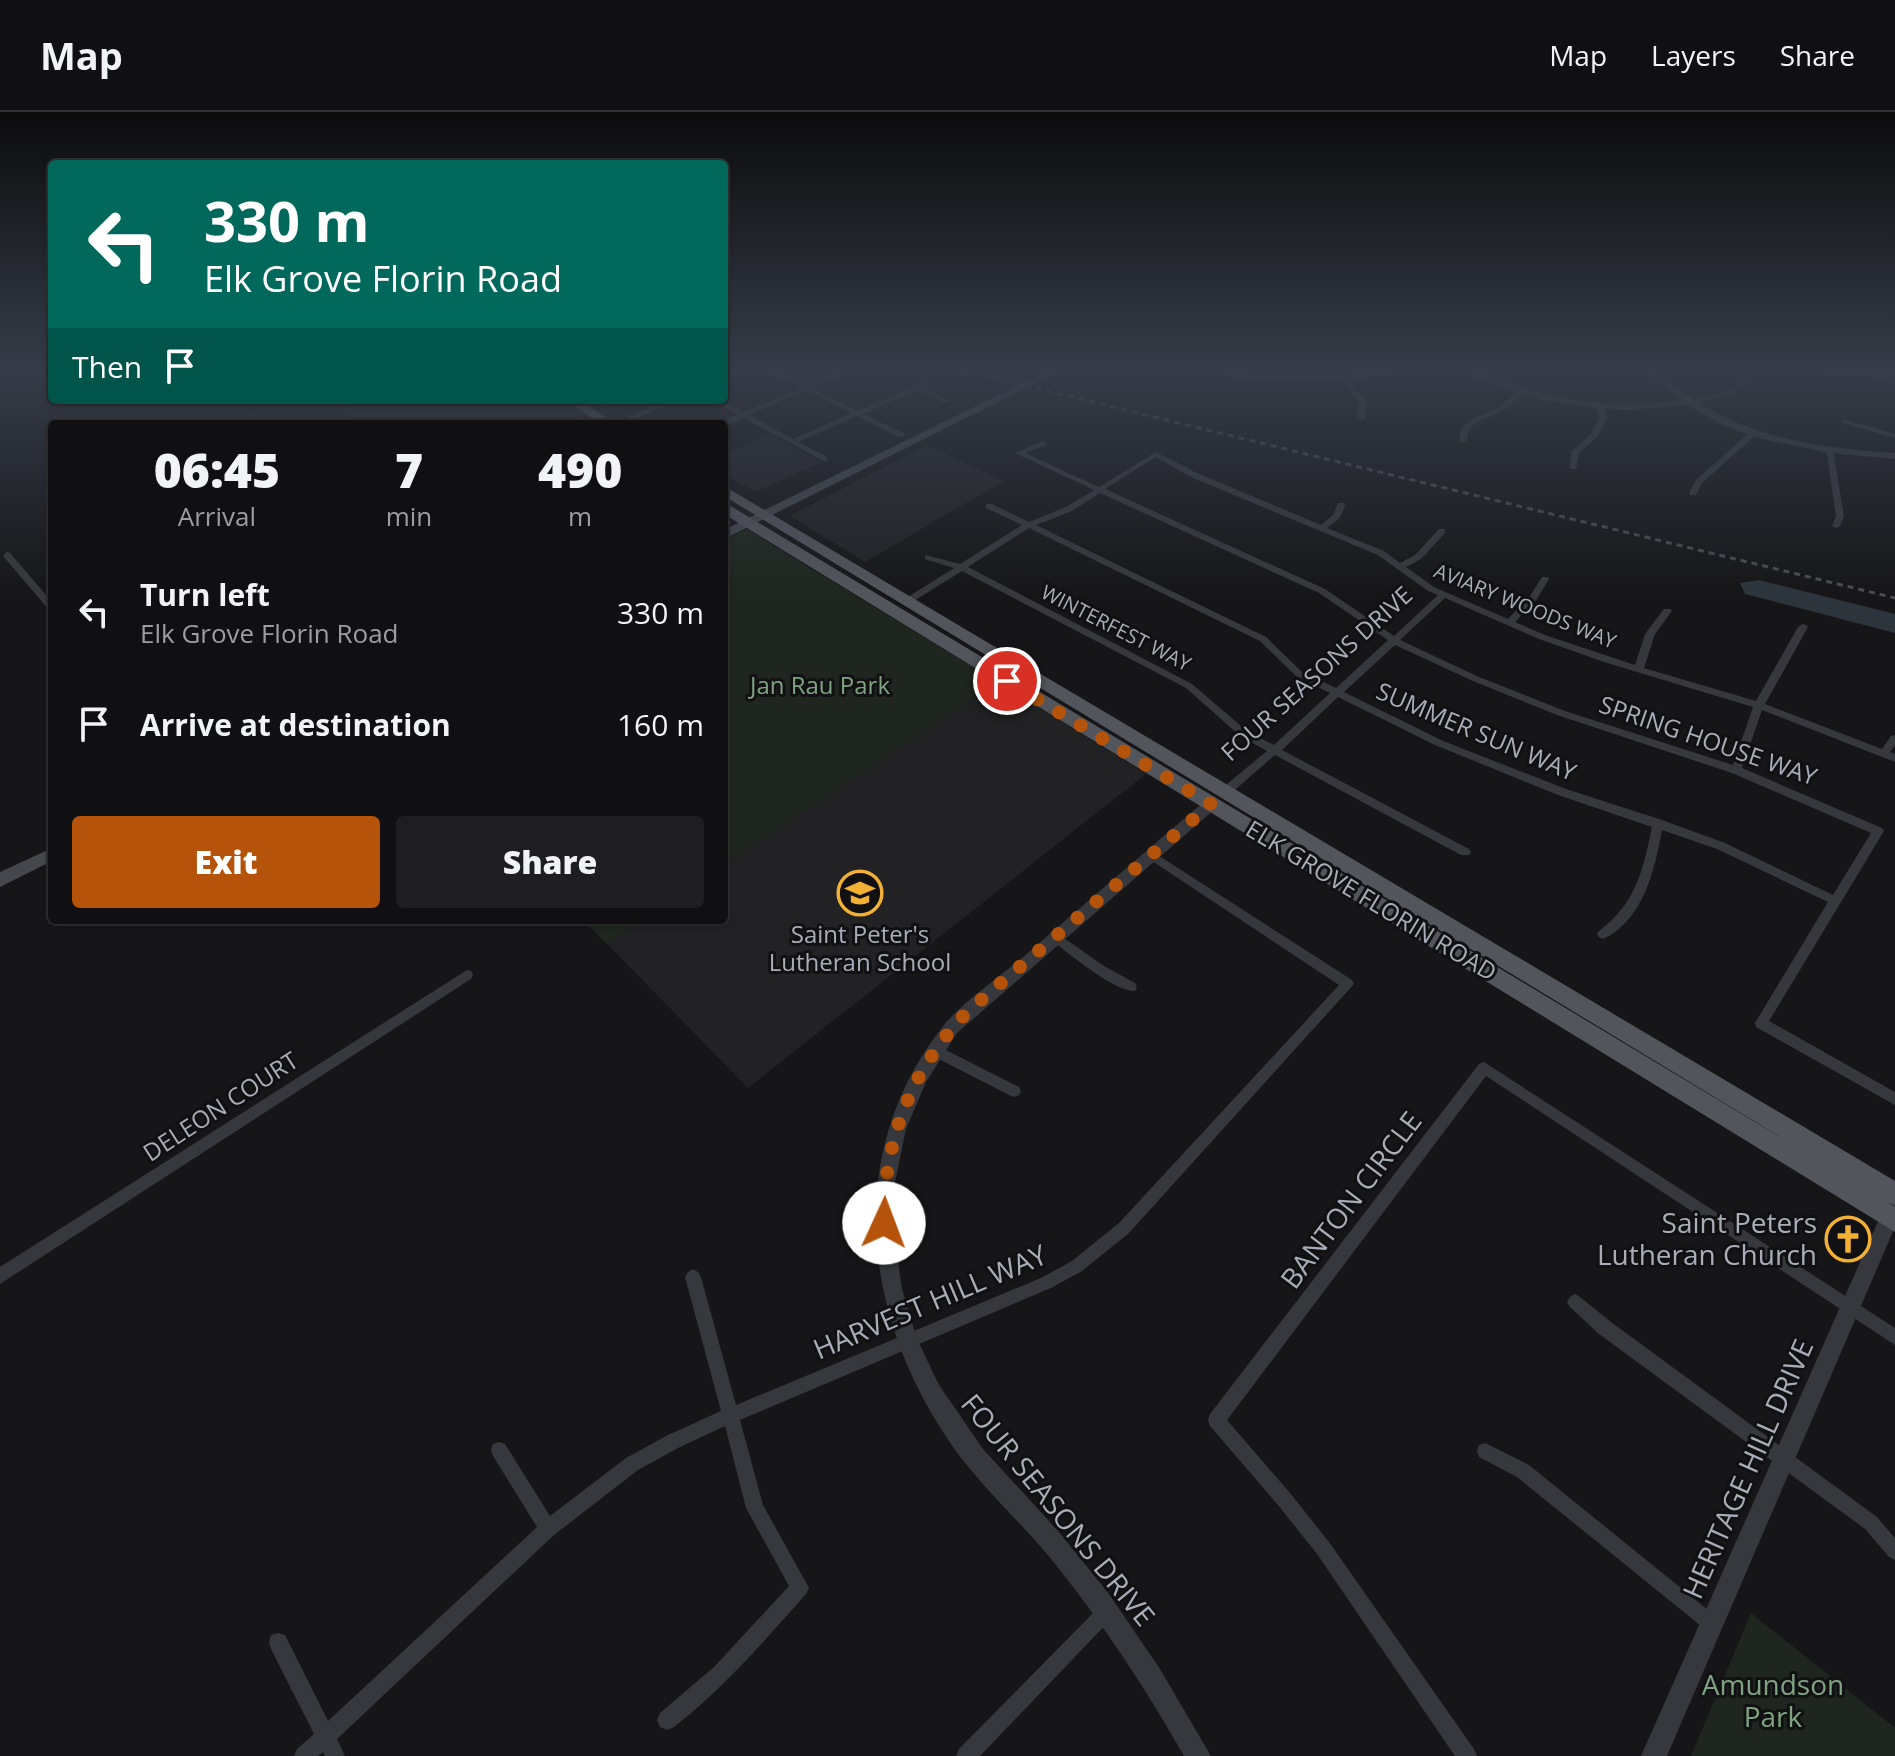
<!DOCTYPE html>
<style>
body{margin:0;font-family:"Open Sans",sans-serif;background:#1e1e20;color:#f1f3f6;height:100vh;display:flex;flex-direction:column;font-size:30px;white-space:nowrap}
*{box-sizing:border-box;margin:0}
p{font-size:26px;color:#9c9d9f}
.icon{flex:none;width:44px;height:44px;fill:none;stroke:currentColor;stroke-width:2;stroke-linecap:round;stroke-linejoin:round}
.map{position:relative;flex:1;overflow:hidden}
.sheet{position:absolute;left:48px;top:308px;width:680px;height:504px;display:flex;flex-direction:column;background:#101012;border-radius:8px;box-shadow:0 2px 6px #0004,0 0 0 2px #303032}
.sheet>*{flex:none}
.banner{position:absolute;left:48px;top:48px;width:680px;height:244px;border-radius:8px;box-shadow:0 2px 6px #0004,0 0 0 2px #303032;background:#00695c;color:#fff;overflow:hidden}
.pin{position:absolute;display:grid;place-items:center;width:68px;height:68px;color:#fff;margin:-34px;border:4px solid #fff;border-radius:50%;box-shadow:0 2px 8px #0007}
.me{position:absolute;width:88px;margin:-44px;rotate:2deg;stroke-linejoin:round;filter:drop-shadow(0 0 6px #0008)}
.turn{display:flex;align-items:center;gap:28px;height:168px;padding:0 24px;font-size:36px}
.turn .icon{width:104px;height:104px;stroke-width:2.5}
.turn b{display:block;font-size:56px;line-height:68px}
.then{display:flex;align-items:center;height:76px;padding:0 24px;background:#0003;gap:16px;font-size:30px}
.eta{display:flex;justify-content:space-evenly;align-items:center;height:136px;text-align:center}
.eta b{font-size:48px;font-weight:800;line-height:56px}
.primary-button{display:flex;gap:16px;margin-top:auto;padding:16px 24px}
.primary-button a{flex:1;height:92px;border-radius:8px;background:#b45309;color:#fff;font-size:32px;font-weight:800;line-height:92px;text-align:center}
.primary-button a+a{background:#1e1e20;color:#f1f3f6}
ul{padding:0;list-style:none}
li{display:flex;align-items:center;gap:24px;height:112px;padding:0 24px}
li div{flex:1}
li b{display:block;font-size:30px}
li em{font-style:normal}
header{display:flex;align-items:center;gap:48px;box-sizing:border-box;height:112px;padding:0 40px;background:#101012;border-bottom:2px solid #303032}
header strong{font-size:38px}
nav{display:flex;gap:44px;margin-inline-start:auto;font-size:28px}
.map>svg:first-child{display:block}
</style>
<header>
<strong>Map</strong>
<nav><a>Map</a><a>Layers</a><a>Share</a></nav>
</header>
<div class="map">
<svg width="1895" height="1644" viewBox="0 0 1895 1644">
<rect width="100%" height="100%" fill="#161618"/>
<g fill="#222225">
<polygon points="769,322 821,350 756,380 724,362 724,342"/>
<polygon points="927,333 1004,369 865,450 790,404"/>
<polygon points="998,570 1146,662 748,976 607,832 642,808 724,808 724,753"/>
</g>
<g fill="#1e261f">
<polygon points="363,288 617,288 571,307 577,312 361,312 339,297"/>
<polygon points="746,417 998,570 724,753 724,428"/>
<polygon points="582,808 642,808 607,832"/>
<polygon points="1751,1501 1895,1616 1895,1644 1691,1644"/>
</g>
<polygon fill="#2c353c" points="1759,468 1895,502 1895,521 1745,482 1740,471"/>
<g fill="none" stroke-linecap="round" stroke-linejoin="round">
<g fill="#37383d" fill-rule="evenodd">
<polygon points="748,255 756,255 724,269 724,265"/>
<path d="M761 255H769L806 273 849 255H857L812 276 858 299 912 275 913 273 923 271 926 273 924 275 951 289 944 291 918 278 863 302 904 321V325H898L857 304 798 330 827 345V349H824L743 306 725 314 718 312 737 303 712 288H721L743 300 800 276ZM806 278 852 301 793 327 749 303Z"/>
<polygon points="1170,255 1176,255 1173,262 1168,261"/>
<path d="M1203 255C1215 255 1227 258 1239 260 1257 263 1276 265 1294 265 1343 265 1393 254 1441 255L1438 257 1348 267 1366 289V306L1362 308 1358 306V289L1341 267C1303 270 1236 272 1203 255Z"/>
<polygon points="1790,255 1804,255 1833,260 1895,261 1895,265 1833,264"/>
<polygon points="1748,265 1753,266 1731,283 1690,292 1686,290 1727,280"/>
<path d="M1518 277 1524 278C1518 285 1512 292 1505 297 1489 309 1468 304 1467 329L1460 331C1457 304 1482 306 1499 295 1506 290 1512 283 1518 277Z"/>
<polygon points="668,288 678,288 622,312 612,312"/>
<polygon points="1596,291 1603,293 1607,307 1597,325 1579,341 1576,357 1570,357 1571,340 1591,322 1599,307"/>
<polygon points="1842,307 1895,322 1895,326 1842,311"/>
<polygon points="1752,318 1759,320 1702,371 1696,383 1690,383 1689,381 1696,368"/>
<path d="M1043 329 1047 331 1046 333 1025 341 1099 375 1156 340 1197 361 1321 413 1333 403 1338 391H1344L1345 393 1340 406 1327 416 1384 439 1400 451 1415 443 1439 417H1445V421L1421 447 1406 455 1434 475 1508 507 1530 484 1542 465H1548L1549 467 1537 487 1515 510 1545 523 1635 553 1645 522 1664 497H1670L1672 499 1655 522 1644 556 1756 589 1798 515 1803 512 1806 513 1808 515 1765 592 1882 637 1891 624 1895 623V633L1890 640 1895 642V650L1762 598 1742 656 1882 716 1884 719 1769 909 1895 980V993L1756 915 1755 911 1828 790 1717 737 1662 718C1655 757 1643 809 1603 827L1599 825 1597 822 1599 819C1636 791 1643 758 1652 715L1558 683 1435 633 1338 585 1282 638 1469 737 1471 740 1469 743H1461L1275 643 1229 683H1221L1220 680 1221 677 1267 639 1240 624 1186 576 962 459 909 492H903V488L954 456 925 447V443L960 452 1022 413 986 396V392H992L1029 410 1066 395 1094 378 1015 341ZM1156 345 1191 365 1378 443 1428 479 1438 483 1394 524 1325 477 1105 377ZM1100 381 1319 481 1388 528 1336 576 1302 560 1266 525 1036 413 1072 399ZM1029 416 1260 529 1296 564 1330 581 1274 633 1248 620 1192 572 968 455ZM1445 486 1539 527 1604 550 1753 595 1733 653 1565 599 1479 565 1400 528ZM1395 533 1473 569 1557 603 1732 661 1871 721 1833 783 1725 731 1662 708 1566 677 1443 629 1344 580Z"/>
<polygon points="1826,336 1833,338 1844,404 1840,414 1836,416 1832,414 1836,404"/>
<polygon points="7,440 10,441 52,490 52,499 49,498 4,445 3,443"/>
<path d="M1150 738 1352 868 1354 872 1129 1121 1082 1159 1051 1176 740 1308 763 1393 809 1476 806 1482C764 1529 724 1576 674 1615L667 1618 660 1615 657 1608 660 1601 714 1555 789 1474 746 1396 725 1314 678 1336 638 1358 554 1423 337 1627 345 1644H325L323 1640 318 1644H294L297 1637 314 1622 271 1537 269 1530 271 1523 278 1521 285 1523 328 1609 537 1415 493 1344 491 1338 493 1332 499 1330 505 1332 550 1404 626 1346 666 1324 721 1299 685 1165 688 1160 693 1157 698 1160 701 1165 736 1293 1041 1166 1072 1149 1119 1111 1339 873 1146 745 1144 742Z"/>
<path d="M1054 819 1104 854 1135 871 1137 875 1135 879C1116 881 1067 840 1050 827L1048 824 1050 821Z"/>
<polygon points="467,858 471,859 473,863 471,867 0,1172 0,1155"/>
<polygon points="934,932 1019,975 1021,979 1019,983 1014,985 1009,983 929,942 927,938 929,934"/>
<polygon points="1484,950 1895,1216 1895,1233 1486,964 1227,1308 1290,1381 1329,1430 1474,1637 1477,1644 1455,1644 1317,1442 1278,1393 1210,1314 1208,1308 1210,1302 1479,952"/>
<polygon points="1575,1182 1580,1185 1611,1210 1877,1405 1895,1426 1895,1448 1889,1445 1865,1417 1599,1222 1570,1195 1567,1190 1570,1185"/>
<polygon points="1485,1331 1529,1353 1718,1506 1721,1512 1718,1518 1712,1521 1706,1518 1517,1365 1479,1345 1477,1339 1479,1333"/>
<polygon points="1107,1490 1113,1493 1116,1499 1113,1505 980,1644 956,1644 959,1637 1101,1493"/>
</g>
<g fill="#37383d" fill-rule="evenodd">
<path d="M1454 255C1476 254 1498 269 1519 275 1572 291 1626 296 1680 288L1643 255H1653C1721 321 1803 335 1895 341V347L1829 341 1758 326 1725 314 1687 293 1632 298 1602 297 1542 288 1482 269Z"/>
<path d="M1211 687 1216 688 1218 692 1216 696 957 921 926 970 906 1017 895 1070 894 1123 902 1177 917 1227 939 1273 983 1337 1059 1420 1109 1482 1160 1557 1211 1644H1184C1146 1577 1104 1513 1056 1453 1025 1414 986 1380 956 1339 864 1211 840 1043 944 913 961 892 1000 864 1022 846 1083 793 1144 741 1206 688Z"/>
<polygon points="1895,1084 1895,1115 1667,1644 1641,1644 1888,1087"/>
</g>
<g fill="#45474d" fill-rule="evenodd">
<polygon points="1055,255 1068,255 724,427 724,418"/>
<polygon points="52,736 52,749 0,775 0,760"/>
</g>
<g fill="#53555c" fill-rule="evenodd">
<polygon points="565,288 579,288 616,312 601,312"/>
<polygon points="724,374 1895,1069 1895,1093 1889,1091 1895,1095 1895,1120 724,402 724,392 729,393 1800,1037 724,384"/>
</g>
<polyline stroke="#4a4c52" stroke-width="3" stroke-dasharray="6 5" stroke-linecap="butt" points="950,255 1895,486"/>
</g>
<linearGradient id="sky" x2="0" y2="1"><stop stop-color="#0c0c0d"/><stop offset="0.53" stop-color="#363c48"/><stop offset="1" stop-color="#363c48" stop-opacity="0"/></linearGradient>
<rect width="1895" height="485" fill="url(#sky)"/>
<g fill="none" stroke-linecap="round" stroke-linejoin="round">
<path stroke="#b45309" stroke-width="14" stroke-dasharray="0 25.2" d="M884 1111C883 1029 911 958 968 899L1211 692 1007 569"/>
</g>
<defs>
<g id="school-ring" transform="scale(2.3)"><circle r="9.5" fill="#111113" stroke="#f2b134" stroke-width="1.5"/><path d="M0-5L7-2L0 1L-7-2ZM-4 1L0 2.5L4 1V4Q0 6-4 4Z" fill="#f2b134"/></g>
<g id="church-ring" transform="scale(2.3)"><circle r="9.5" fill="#111113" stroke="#f2b134" stroke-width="1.5"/><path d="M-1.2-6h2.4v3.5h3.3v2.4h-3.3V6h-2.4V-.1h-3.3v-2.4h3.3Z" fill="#f2b134"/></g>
</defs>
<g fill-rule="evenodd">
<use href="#school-ring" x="860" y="781"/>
<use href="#church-ring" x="1848" y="1127"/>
</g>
<g text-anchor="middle" stroke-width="6" stroke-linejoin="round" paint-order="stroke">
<g font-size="20" fill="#a8adb8" stroke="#111113">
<text transform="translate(1525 494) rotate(22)" y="7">AVIARY WOODS WAY</text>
<text transform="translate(1116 516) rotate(27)" y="7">WINTERFEST WAY</text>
</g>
<g font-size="24" fill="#a8adb8" stroke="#111113">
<text transform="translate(1317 562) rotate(-42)" y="8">FOUR SEASONS DRIVE</text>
<text transform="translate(1476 620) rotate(23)" y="8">SUMMER SUN WAY</text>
<text transform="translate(1708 629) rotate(19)" y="8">SPRING HOUSE WAY</text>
<text transform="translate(1371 789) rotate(31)" y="8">ELK GROVE FLORIN ROAD</text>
<text transform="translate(221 995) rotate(-33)" y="8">DELEON COURT</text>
</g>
<g font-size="24" fill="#7fa381" stroke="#111113">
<text x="820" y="582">Jan Rau Park</text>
</g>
<g font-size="24" fill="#a8adb8" stroke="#111113">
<text x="860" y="831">Saint Peter's<tspan x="860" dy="28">Lutheran School</tspan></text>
</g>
<g font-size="28" fill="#a8adb8" stroke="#111113">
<text transform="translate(1351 1088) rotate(-53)" y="10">BANTON CIRCLE</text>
<text transform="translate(930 1190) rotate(-23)" y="10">HARVEST HILL WAY</text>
<text transform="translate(1748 1357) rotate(-66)" y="10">HERITAGE HILL DRIVE</text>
<text transform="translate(1058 1398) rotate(51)" y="10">FOUR SEASONS DRIVE</text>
</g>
<g font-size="28" fill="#a8adb8" stroke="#111113" text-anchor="end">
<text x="1817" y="1121">Saint Peters<tspan x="1817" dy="32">Lutheran Church</tspan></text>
</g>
<g font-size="28" fill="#7fa381" stroke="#111113">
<text x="1773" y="1583">Amundson<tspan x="1773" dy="32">Park</tspan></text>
</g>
</g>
</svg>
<div class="pin" style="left:1007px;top:569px;background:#d93025"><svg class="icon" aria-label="arrive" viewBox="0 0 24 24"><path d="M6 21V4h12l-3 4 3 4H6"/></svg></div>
<svg class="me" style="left:884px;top:1111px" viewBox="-20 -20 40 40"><circle r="19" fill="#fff"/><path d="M0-13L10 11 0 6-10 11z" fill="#b45309"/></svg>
<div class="banner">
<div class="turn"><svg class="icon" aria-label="left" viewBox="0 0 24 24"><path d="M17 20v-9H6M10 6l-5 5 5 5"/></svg><div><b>330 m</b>Elk Grove Florin Road</div></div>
<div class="then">Then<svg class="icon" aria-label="arrive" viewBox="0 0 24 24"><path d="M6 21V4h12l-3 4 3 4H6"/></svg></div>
</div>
<section class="sheet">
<div class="eta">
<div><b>06:45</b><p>Arrival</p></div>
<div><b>7</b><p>min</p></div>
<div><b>490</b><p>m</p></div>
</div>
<ul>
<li><svg class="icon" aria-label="left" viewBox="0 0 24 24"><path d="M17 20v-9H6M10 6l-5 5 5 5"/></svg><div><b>Turn left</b><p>Elk Grove Florin Road</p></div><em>330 m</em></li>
<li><svg class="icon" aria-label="arrive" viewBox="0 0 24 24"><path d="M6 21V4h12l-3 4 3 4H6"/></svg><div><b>Arrive at destination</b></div><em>160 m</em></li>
</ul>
<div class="primary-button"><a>Exit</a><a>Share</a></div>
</section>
</div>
